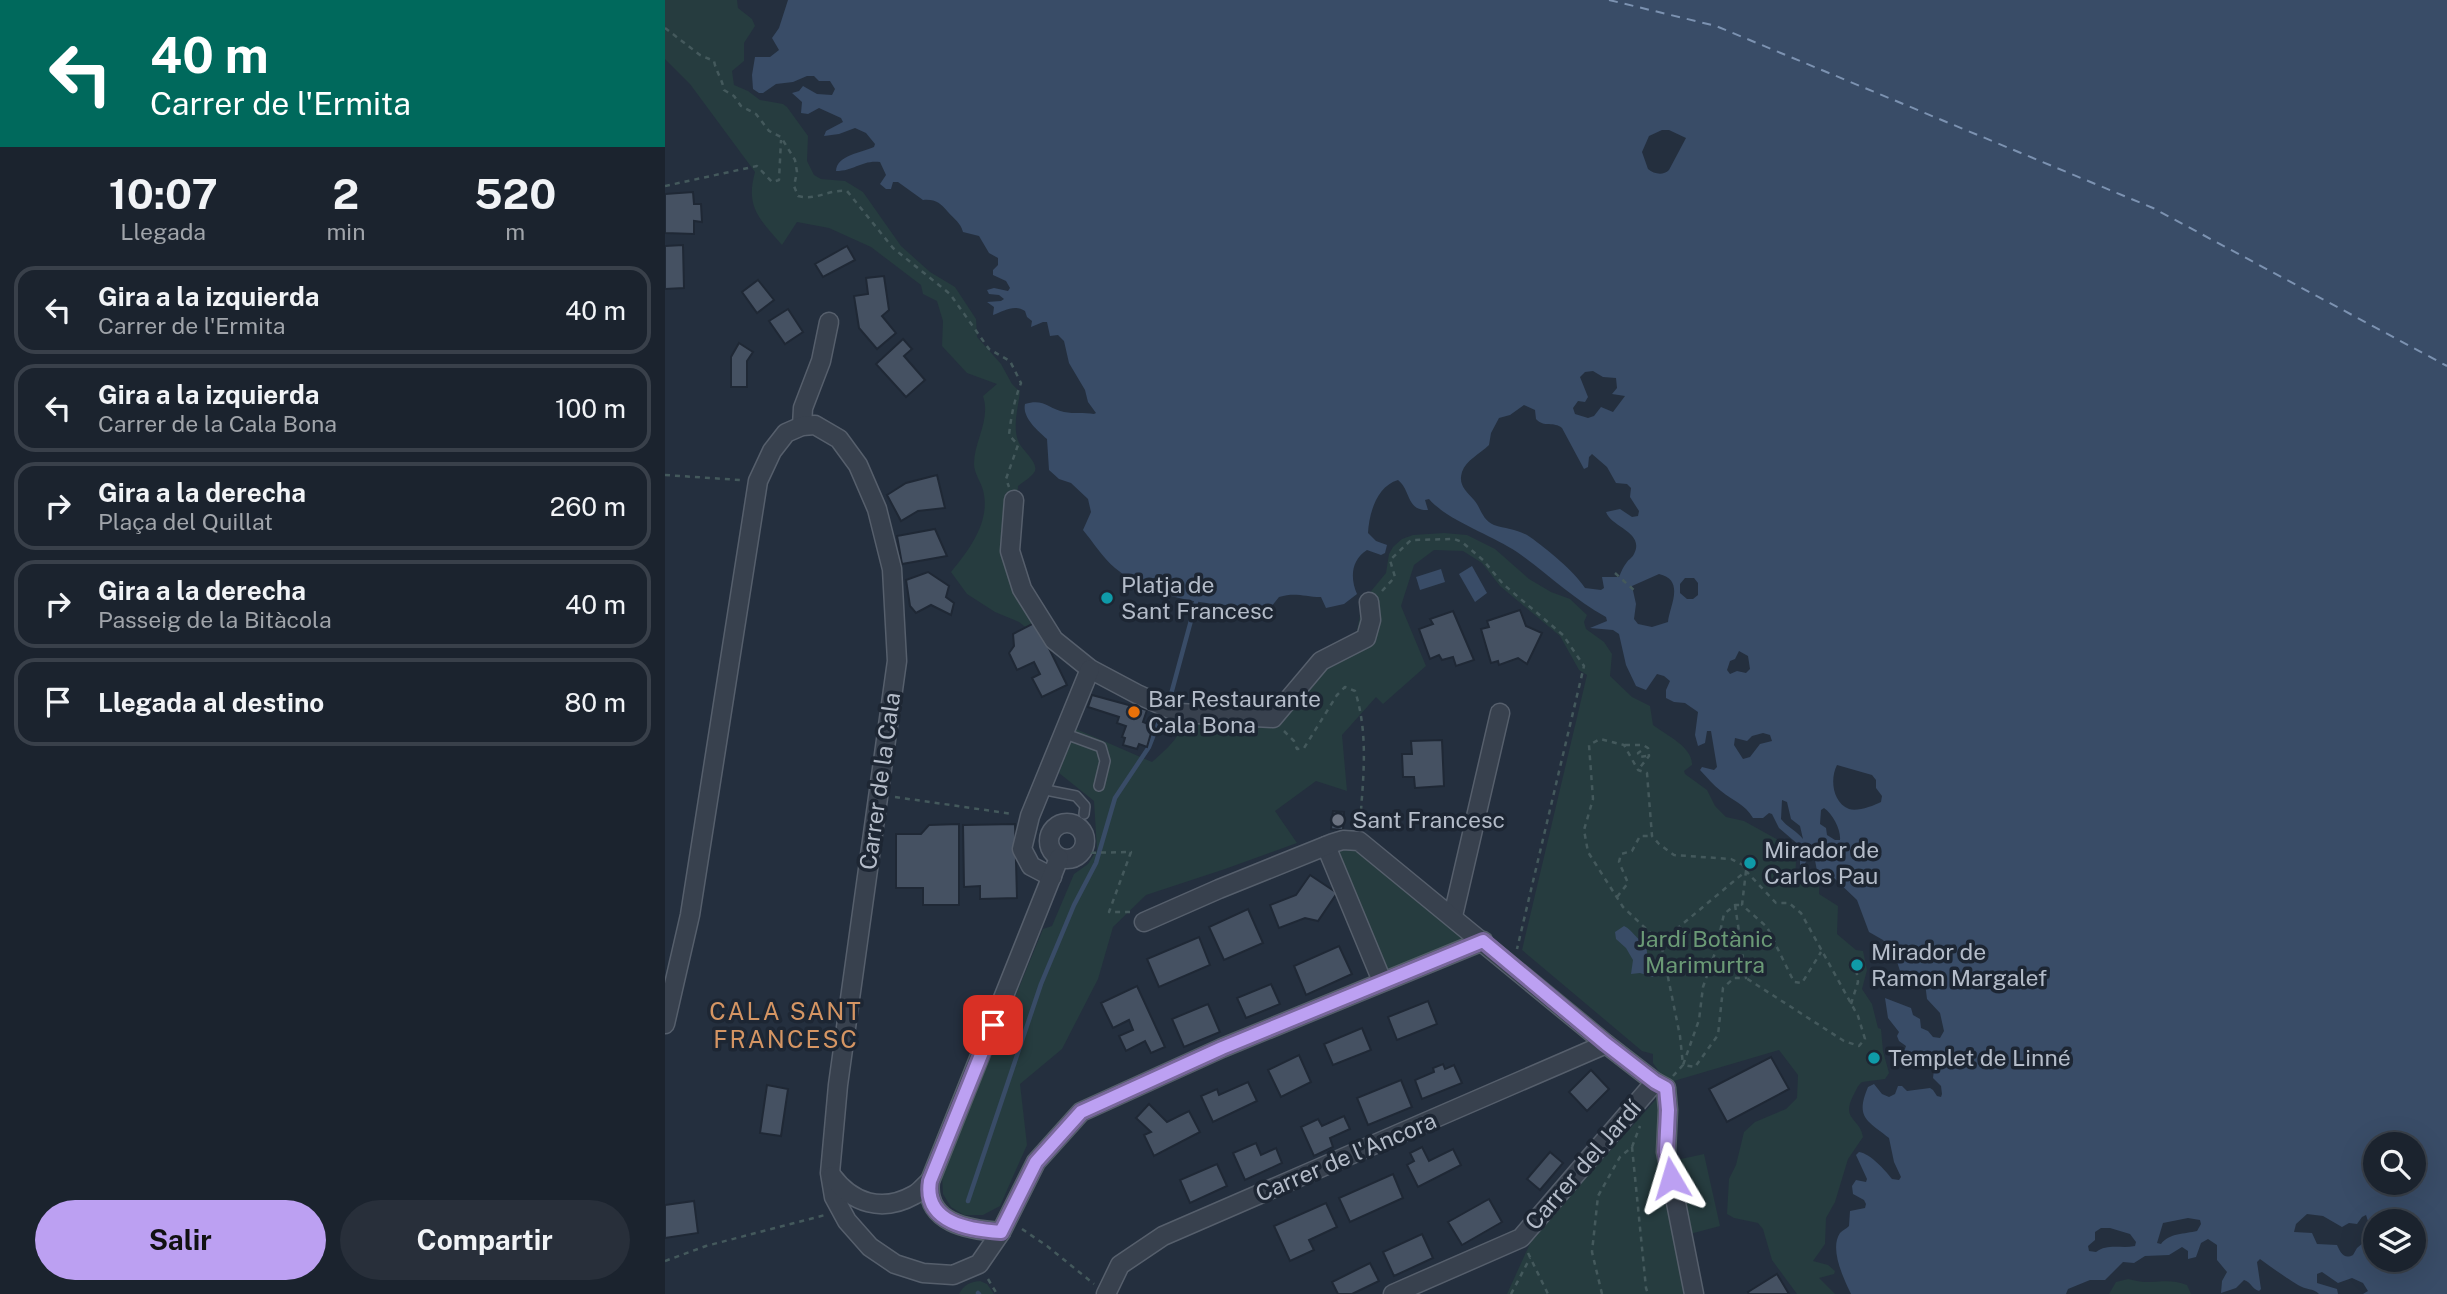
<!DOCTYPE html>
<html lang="es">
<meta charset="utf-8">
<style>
body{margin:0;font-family:"Public Sans",sans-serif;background:#282f3a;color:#f1f3f6;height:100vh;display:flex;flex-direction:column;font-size:26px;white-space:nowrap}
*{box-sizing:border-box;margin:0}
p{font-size:23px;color:#a0a4aa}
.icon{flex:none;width:38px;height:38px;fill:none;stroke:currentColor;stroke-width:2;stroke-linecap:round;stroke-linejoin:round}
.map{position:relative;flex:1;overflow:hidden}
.details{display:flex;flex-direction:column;background:#1b232e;width:665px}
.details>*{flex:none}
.guide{background:#00695c;color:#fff;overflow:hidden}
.fabs{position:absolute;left:1698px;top:1132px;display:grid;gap:14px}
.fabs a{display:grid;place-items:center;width:63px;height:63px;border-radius:50%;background:#1b232e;box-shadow:0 7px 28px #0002,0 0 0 2px #39404a;font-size:35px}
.pin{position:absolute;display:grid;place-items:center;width:60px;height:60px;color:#fff;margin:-30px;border-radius:14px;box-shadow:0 4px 10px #0006}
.me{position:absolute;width:77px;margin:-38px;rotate:353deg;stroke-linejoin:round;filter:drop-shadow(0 0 5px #0008)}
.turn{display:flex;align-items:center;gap:24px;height:147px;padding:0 35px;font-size:32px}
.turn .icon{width:91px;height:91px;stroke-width:2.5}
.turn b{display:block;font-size:49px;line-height:60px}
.eta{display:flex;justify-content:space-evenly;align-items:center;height:119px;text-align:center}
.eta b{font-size:42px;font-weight:700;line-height:49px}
.primary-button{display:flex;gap:14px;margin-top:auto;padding:14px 35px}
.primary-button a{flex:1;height:80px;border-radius:42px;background:#bca0f2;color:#111;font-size:28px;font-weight:700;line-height:80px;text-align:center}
.primary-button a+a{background:#282f3a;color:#f1f3f6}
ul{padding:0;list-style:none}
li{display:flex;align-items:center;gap:21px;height:88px;margin:0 14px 10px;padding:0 21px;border:4px solid #39404a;border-radius:21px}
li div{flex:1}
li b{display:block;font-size:26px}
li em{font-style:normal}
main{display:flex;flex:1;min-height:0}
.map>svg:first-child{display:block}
</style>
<main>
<section class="details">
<div class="guide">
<div class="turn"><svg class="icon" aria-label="left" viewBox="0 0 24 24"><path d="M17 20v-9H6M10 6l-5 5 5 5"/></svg><div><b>40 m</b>Carrer de l'Ermita</div></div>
</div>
<div class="eta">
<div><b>10:07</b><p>Llegada</p></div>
<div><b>2</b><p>min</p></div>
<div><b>520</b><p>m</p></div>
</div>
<ul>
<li><svg class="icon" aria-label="left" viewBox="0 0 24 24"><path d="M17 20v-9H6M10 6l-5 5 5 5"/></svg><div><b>Gira a la izquierda</b><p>Carrer de l'Ermita</p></div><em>40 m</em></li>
<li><svg class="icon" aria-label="left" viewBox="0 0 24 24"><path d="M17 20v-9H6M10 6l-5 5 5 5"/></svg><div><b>Gira a la izquierda</b><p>Carrer de la Cala Bona</p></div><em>100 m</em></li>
<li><svg class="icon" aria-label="right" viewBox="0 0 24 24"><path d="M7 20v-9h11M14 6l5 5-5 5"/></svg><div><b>Gira a la derecha</b><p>Plaça del Quillat</p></div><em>260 m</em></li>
<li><svg class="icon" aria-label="right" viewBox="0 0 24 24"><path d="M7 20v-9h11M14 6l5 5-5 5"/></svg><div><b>Gira a la derecha</b><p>Passeig de la Bitàcola</p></div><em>40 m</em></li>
<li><svg class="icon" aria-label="arrive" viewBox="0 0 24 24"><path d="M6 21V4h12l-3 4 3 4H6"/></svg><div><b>Llegada al destino</b></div><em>80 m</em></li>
</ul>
<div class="primary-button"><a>Salir</a><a>Compartir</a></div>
</section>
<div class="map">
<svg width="1782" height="1294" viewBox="0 0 1782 1294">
<rect width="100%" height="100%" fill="#242f3e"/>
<g fill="#263c3f">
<path d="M0 0H72L73 8 87 19 90 26 79 43V61L67 71 69 85 83 91 95 100 118 104 122 107 143 136 142 161 149 175 156 179 180 181 198 192 236 246 265 272 290 287 311 319 312 337 336 364 347 384 355 392C353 408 347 428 354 443 358 451 373 462 370 471 367 477 358 482 353 486L350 552 373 637 354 622 330 612 302 594 286 572C305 549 326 521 318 490 316 482 309 473 309 464 309 441 326 420 318 396L332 384 302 373 277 346 278 321 272 301 258 294 256 285 206 247 164 228 132 222 117 245C95 219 80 208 90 172L25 84 0 59Z"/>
<path d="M779 533 802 535 830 549 864 579 886 592 905 599 922 615 919 622 921 629 939 642 947 654 945 676 967 697 985 706 988 725C1001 735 1028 747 1027 765L1019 771 1020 774 1042 790 1050 806 1061 817 1079 821 1117 842 1131 862 1130 877 1142 876 1154 881V894L1173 906 1172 934 1191 950 1198 951 1202 970 1197 989 1207 1004 1213 1028 1216 1029 1218 1051 1224 1073 1220 1079 1197 1082C1192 1086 1191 1091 1188 1096 1176 1120 1195 1118 1198 1137L1183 1159 1170 1202 1161 1218 1160 1244 1148 1261 1163 1265 1170 1271 1169 1274 1154 1278 1170 1294H1132L1107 1260 1098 1229 1093 1223 1069 1218 1062 1214 1064 1179 1071 1165 1079 1132 1090 1122 1121 1109 1132 1098 1133 1075 1114 1050 1002 1083 988 1063V1054L977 1051 857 950 922 675 914 670 895 636 835 586 817 563 798 551 769 550 749 565 736 606 761 666 718 704 711 697 677 735 682 791 651 781 610 811 632 843 560 869 481 895 448 927 433 979 397 1049 355 1084 362 1145 335 1206 318 1215H299L286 1207 278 1194 277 1175 378 929 387 926 409 874 423 864 432 850 429 801 394 773 411 729 487 762C506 745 516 737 522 711L608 710 691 635 698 601 721 573 724 554 728 547 737 539 748 535Z"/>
<polygon points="678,840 818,941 717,981 668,843"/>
<polygon points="994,1096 1022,1294 842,1294 868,1237"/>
<polygon points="1039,1154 1055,1226 1021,1235 1007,1161"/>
<path d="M1463 1279C1469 1280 1475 1282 1481 1282 1496 1282 1507 1279 1522 1285L1526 1294H1444L1451 1282Z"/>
<path d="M315 1281 322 1284 329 1294H294C299 1285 304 1282 315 1281Z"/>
</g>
<g fill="#394c67" fill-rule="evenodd">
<path d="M123 0H1782V1294H1698L1703 1291 1698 1283 1687 1278 1673 1283 1657 1272 1652 1274V1283L1672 1289 1673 1294H1654C1648 1288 1641 1290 1633 1285 1620 1277 1607 1268 1595 1259L1592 1262 1596 1289 1594 1291C1587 1289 1586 1282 1579 1280L1571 1288 1556 1293 1557 1281 1562 1272 1552 1260V1245L1543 1239 1536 1243 1531 1257 1523 1259V1251L1517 1247 1504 1255 1480 1256 1469 1263 1458 1262 1440 1280H1425L1403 1289 1401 1294H1186C1179 1279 1164 1249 1175 1233 1178 1230 1181 1229 1184 1226L1185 1211 1200 1208 1201 1204 1199 1200 1188 1194 1187 1186 1191 1180 1201 1182 1202 1179 1191 1155 1194 1152C1206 1154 1220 1170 1227 1179L1234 1180 1236 1177 1229 1162 1224 1138C1202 1120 1190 1118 1203 1087L1209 1084 1217 1094 1224 1097 1230 1094 1233 1086H1237L1242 1091 1265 1088 1268 1090 1272 1096 1276 1097 1277 1094 1276 1086 1268 1078 1269 1070 1273 1064 1272 1060C1256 1063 1246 1066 1233 1052L1240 1049 1241 1046 1234 1041 1232 1036 1234 1032 1223 1018 1220 998 1246 1008 1248 1015 1255 1019 1256 1028 1263 1031 1268 1037 1275 1038 1279 1031 1275 1013 1262 999 1260 983 1253 980 1247 988 1244 978 1235 971 1229 952 1218 940 1204 932 1192 900 1169 878 1163 869H1157L1156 873 1152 871 1149 855 1146 853 1138 867 1135 868V846L1114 828 1107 814 1104 813 1098 818H1088C1080 804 1068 801 1056 791 1048 785 1042 777 1035 770L1037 767 1049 770 1052 767 1046 731H1042L1040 743 1033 746 1030 735 1033 712 1020 703 1009 702 1001 698V690L1005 681 999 676 992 674 981 690 971 686 961 665 954 634 948 630 925 628 942 621 941 617C908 599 883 574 852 552 827 535 783 521 764 499L760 500 763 510C741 511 746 490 733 480 712 486 704 513 703 533L711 541 722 545 720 553 716 555 702 550C686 560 685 578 692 594L679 604 661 608 656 597C639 597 631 592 614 597L606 607C554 606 492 603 450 568 438 558 428 542 418 530L426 512 423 499 406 483 394 479 384 470 382 439C372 430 357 417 360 404 378 398 383 408 399 412 409 414 419 412 429 414L431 413 423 402 420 390 404 363 399 341 393 335 385 336 382 322H378L366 327 367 321 362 317 360 311C349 304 339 311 328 315L329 307 322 302 336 301 339 299 334 295 324 294 322 290 329 288 343 291 345 288 341 281 328 275V270L333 265V258L324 253 314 236 298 232C295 222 290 220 283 212 275 203 271 199 258 200L233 182H228L226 189H221L215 184 221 175 215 162C196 160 190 171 171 171 172 155 196 153 209 147L210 144 201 133 190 128 174 134 159 136 161 131 178 122 176 118 154 108 143 114 136 113 137 102 127 93 134 91 138 86 152 94 167 95 170 89 165 81H154L149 76H142L128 82 111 84 98 93H94L88 89 87 75 90 57H105L114 50 107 38 114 28ZM997 130H1004L1021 138 1004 170C998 176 989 174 983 169L977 152 984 136ZM928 371 938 377 951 378 952 388 947 394 960 396 948 412 936 407 929 416 923 418 910 414 908 408 913 401 920 402 923 397 915 377 920 372ZM859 405 870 410 871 419C879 428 889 421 897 428L919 469 923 467 924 457 927 454 942 467 951 483 962 484 966 488 965 497 974 511 973 516 967 517 955 509 941 512C947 528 980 532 969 554 968 557 963 560 962 562 958 567 956 572 954 577H937L939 588 936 590 920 588C909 571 882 549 865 537 853 529 841 529 829 525 817 520 816 508 809 500 801 491 793 485 797 472 801 460 815 454 824 445L826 433 834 418 845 415ZM994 574C1021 580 1004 607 1003 622L987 627 973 624 969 619 971 604 967 586ZM1020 578H1029L1033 583V595L1028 599H1022L1015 593V584ZM1074 651 1083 656 1085 669 1081 673 1072 671 1065 674 1062 670 1065 661 1070 659ZM1098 733 1105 735 1107 741 1095 744 1085 757 1078 759 1069 745 1070 738 1082 741 1087 736ZM1172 765 1207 775 1211 780V788L1217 796 1216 802C1208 806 1192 812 1184 809 1167 802 1165 778 1172 765ZM1117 800 1122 802 1126 819 1135 826 1138 839C1132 831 1122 827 1116 819ZM1159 808C1168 814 1176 830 1175 840H1170L1162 835 1161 828 1155 824 1156 810ZM1710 1144H1748V1183H1710ZM1642 1214 1658 1216 1677 1227 1684 1223 1692 1224 1697 1217 1701 1215 1705 1227 1698 1243 1692 1248 1688 1255C1679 1260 1675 1252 1672 1245L1652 1244 1647 1233 1629 1232 1631 1224ZM1523 1218 1535 1220 1536 1224 1532 1231C1520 1234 1504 1233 1496 1244L1492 1243 1498 1223ZM1710 1222H1748V1260H1710ZM1445 1228 1465 1234 1471 1242 1470 1246C1456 1249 1443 1243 1431 1252L1424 1251 1423 1246 1430 1240V1232L1436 1228Z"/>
<polygon points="807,566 822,593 810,602 794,574"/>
<polygon points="776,569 780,582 755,590 751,577"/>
<path d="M959 926C968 930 971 940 981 944L983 960 989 964 991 972 988 977 975 973 966 974 968 960 961 948 951 939 950 932Z"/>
</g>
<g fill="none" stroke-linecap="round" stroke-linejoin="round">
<g stroke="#394c67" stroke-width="4.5">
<polyline points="505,698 531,602"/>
<polyline points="303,1201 376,984 409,905 431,863 450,798 484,747 497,714"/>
<polyline points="313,1293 314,1294"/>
</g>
<polyline stroke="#7c92b1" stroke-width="2" stroke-dasharray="9 7" stroke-linecap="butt" points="944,0 1051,26 1488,208 1782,366"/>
</g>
<g fill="#455162" stroke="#1f2835" stroke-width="2">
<polygon points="28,192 29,204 36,204 37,222 29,221 29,234 0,233 0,194"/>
<polygon points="18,245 19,288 0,289 0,246"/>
<polygon points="182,246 190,260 158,277 150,264"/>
<polygon points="219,276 224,310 217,316 231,333 212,349 194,328 189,296 203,294 201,278"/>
<polygon points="93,280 109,300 92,313 77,292"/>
<polygon points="123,309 138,332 120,344 104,321"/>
<polygon points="238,339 247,349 239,356 260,380 241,397 211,364"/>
<polygon points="74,343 88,352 82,361 82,387 66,387 66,357"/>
<polygon points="272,475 280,508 253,511 236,521 222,495 241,483"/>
<polygon points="270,529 282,556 237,564 232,536"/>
<polygon points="263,572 284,586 281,597 289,603 286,615 266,605 251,613 245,606 241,580"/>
<polygon points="855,610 861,626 877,633 862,664 853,658 834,665 833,661 826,663 816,629 824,627 822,621"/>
<polygon points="788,611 809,660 791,666 788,657 777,660 774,655 765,659 754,629 768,624 765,619"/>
<polygon points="371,622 402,685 377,697 367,678 375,674 369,662 352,670 344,653 349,646 348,634"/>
<polygon points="427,695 482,710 478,722 488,726 482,747 474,744 472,749 458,745 460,738 457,737 461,726 452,723 454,717 423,707"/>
<polygon points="499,719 516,725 506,736 493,731"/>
<polygon points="777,740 779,786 750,788 749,777 738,777 737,754 747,754 746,741"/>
<polygon points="668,811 679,812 678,830 666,829"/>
<polygon points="294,824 294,905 258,905 258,888 231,888 231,834 256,834 264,825"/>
<polygon points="350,824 352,898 315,899 315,886 299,887 298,825"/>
<polygon points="645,875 672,893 653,921 640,918 614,928 605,905 631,895"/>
<polygon points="583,909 598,943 559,960 544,927"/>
<polygon points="534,937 545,965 494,987 482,959"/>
<polygon points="674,946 687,974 641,995 629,966"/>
<polygon points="606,984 615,1004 581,1018 572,998"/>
<polygon points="472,986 500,1047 486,1053 480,1041 461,1051 454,1036 468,1030 464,1020 448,1028 436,1003"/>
<polygon points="763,1001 772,1024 732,1040 723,1017"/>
<polygon points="543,1004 555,1032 519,1047 507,1019"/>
<polygon points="697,1028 706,1050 668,1065 659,1044"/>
<polygon points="634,1055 646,1082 616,1097 603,1070"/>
<polygon points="1106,1057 1124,1089 1062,1122 1044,1089"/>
<polygon points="778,1064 780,1069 789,1065 797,1083 757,1099 750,1080 769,1072 768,1068"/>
<polygon points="926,1070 944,1089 922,1111 904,1092"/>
<polygon points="736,1080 747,1107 703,1125 692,1098"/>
<polygon points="583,1082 592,1101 548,1122 536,1096 552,1089 554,1095"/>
<polygon points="102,1085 123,1089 116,1136 95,1133"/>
<polygon points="484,1104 502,1122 524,1111 535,1132 489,1156 479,1135 486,1132 471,1118"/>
<polygon points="679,1116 685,1129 665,1138 668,1147 649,1156 636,1127 653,1119 657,1126"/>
<polygon points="591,1143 596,1155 611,1148 617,1163 580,1180 568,1153"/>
<polygon points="757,1147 764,1161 788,1149 796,1165 753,1187 742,1165 749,1161 745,1153"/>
<polygon points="885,1152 898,1163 875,1190 862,1179"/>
<polygon points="552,1164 562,1186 525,1203 515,1180"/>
<polygon points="728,1174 738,1198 685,1222 674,1198"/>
<polygon points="824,1199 837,1222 797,1245 783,1222"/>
<polygon points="29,1201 33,1233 0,1238 0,1205"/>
<polygon points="661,1203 672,1227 644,1240 649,1250 625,1261 609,1226"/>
<polygon points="757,1234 768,1258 729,1276 718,1252"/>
<polygon points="705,1263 714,1281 687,1294 673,1294 667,1282"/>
<polygon points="1112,1274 1124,1294 1084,1294 1083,1292"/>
</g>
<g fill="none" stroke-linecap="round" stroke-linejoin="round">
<g stroke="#565f6c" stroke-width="12">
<g id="lane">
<polyline points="398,733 436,747 440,761 434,786"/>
<polyline points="376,789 411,796 420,806 419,814"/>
</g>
</g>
<g stroke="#565f6c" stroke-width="21">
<g id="street">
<polyline points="137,426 138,408 156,361 164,322"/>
<polyline points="349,500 345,551 357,589 389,640 425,669 472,694 514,713 608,718 656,661 701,638 706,620 704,602"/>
<circle cx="402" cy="841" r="18"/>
<polyline points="661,846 717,981"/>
<polyline points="387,877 366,866 357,849 365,816 425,669"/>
<polyline points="788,916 835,713"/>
<polyline points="479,922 554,889 668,843 678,840 694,841 941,1044 990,1082 1001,1088 1003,1110 1001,1152 1029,1294"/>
<polyline points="0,1024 25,915 93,481 107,451 121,433 137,426 150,425 174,439 193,465 212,509 227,569 232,661 173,1085 165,1173 169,1197 182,1221 205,1247 230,1264 258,1273 288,1275 314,1264 336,1232 371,1162 416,1112 557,1048 818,941"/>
<path d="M167 1176C187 1203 217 1213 249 1195 255 1192 260 1185 265 1181"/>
<path d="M336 1232C304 1230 259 1223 265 1181L394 858"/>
<polyline points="441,1294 455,1265 498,1236 941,1044"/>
<polyline points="728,1294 856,1238 990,1082"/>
</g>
</g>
<g stroke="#44595c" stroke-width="2.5" stroke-dasharray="5 5" stroke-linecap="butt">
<path d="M0 28 35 55 49 61C51 72 57 78 59 90L69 96 76 106 91 114 104 131 116 137 130 160 132 172 129 186 133 196C152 201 163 189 182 191L228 248 285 294 324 349 345 361 356 383C349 401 346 417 344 435L353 445 341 479 344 487"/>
<polyline points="0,186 92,166 107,182 114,180 116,140"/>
<polyline points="0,475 75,480"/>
<polyline points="950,573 971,592"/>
<polyline points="717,591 730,577 725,560 746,540 789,539 797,542 818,560 838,584 898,635 919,666 852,949"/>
<path d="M619 731 629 741 632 749 639 748 672 695 680 687 690 691C704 735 698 779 695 824"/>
<polyline points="960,745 978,745 983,748 984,756 973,770"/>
<polyline points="976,751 973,753 974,757 982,756"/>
<polyline points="230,797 348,814"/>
<polyline points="416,853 466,852 444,912 465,912"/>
<polyline points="952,897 963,883 954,862 956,854 967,851 975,836 987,836"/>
<polyline points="1070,905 1081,978 1069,978 1058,988 1053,1035 1030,1067 1018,1065 1034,1020 1038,987 1051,950 1059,914 1070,905 1077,905"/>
<polyline points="996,942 1081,871 1111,903 1124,903 1136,913 1193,1016 1200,1039 1194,1046 1179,1041 1081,978"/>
<polyline points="1186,1004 1193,982 1191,967"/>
<polyline points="1008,1076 1018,1065 1015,1036 996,943 958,907 923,852 919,830 928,799 924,745 935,739 959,745 973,770 982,773 987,836 994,844 1009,855 1066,859 1078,865 1081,871 1077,905 1102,927 1129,982 1137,983 1156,952"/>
<polyline points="967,1147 981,1288 983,1294"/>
<polyline points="357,1229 382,1246 429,1284"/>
<polyline points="863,1253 883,1294"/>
<polyline points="0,1261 41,1246 160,1215"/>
<polyline points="323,1279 332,1294"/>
<polyline points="846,1294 865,1258"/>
<polyline points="937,1294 927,1252 933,1196 955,1157 967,1147 975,1126"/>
</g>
<use href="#lane" stroke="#38414e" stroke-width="9"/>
<use href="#street" stroke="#38414e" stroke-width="18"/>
</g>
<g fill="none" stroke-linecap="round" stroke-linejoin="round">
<g stroke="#7a689d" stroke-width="18">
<path id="route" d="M328 1025 265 1181C258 1223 305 1230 336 1232L371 1162 416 1112 557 1048 818 941 941 1044 990 1082 1001 1088 1003 1110 1001 1152 1006 1178"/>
</g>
<use href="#route" stroke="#bca0f2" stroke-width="12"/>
</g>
<g fill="#0f9aa8" stroke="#1d2633" stroke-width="2.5">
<circle cx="442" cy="598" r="7"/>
<circle cx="1085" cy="863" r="7"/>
<circle cx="1192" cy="965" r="7"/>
<circle cx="1209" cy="1058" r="7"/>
</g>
<circle fill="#e8710a" stroke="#1d2633" stroke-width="2.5" cx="469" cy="712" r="7"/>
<circle fill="#6b7280" stroke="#1d2633" stroke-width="2.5" cx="673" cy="820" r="7"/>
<g text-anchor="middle" stroke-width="7" stroke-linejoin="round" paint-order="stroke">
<g font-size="23" fill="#b4bcc9" stroke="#1d2633" text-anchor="start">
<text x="456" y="593">Platja de<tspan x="456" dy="26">Sant Francesc</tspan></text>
<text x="483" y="707">Bar Restaurante<tspan x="483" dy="26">Cala Bona</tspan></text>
<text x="687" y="828">Sant Francesc</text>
<text x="1099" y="858">Mirador de<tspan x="1099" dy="26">Carlos Pau</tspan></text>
<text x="1206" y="960">Mirador de<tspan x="1206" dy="26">Ramon Margalef</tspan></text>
<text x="1223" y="1066">Templet de Linné</text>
</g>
<g font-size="23" fill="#b4bcc9" stroke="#1d2633">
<text transform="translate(215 781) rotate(-82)" y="8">Carrer de la Cala</text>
<text transform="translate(681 1157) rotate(-23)" y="8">Carrer de l'Ancora</text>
<text transform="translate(918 1165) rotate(-49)" y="8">Carrer del Jardí</text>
</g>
<g font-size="23" fill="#6b9a76" stroke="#1d2633">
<text x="1040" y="947">Jardí Botànic<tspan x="1040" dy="26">Marimurtra</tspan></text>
</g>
<g font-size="24" letter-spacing="2" fill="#d59563" stroke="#1d2633">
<text x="121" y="1020">CALA SANT<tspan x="121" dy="28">FRANCESC</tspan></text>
</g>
</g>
</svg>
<div class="fabs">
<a><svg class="icon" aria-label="search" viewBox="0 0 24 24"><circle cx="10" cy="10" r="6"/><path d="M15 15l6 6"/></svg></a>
<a><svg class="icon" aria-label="layers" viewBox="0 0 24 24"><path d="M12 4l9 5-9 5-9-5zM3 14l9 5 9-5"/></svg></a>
</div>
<div class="pin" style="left:328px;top:1025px;background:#d93025"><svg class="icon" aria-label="arrive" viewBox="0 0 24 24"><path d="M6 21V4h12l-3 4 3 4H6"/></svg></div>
<svg class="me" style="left:1006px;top:1178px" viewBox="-20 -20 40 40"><path d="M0-17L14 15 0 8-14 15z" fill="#bca0f2" stroke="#fff" stroke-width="4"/></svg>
</div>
</main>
